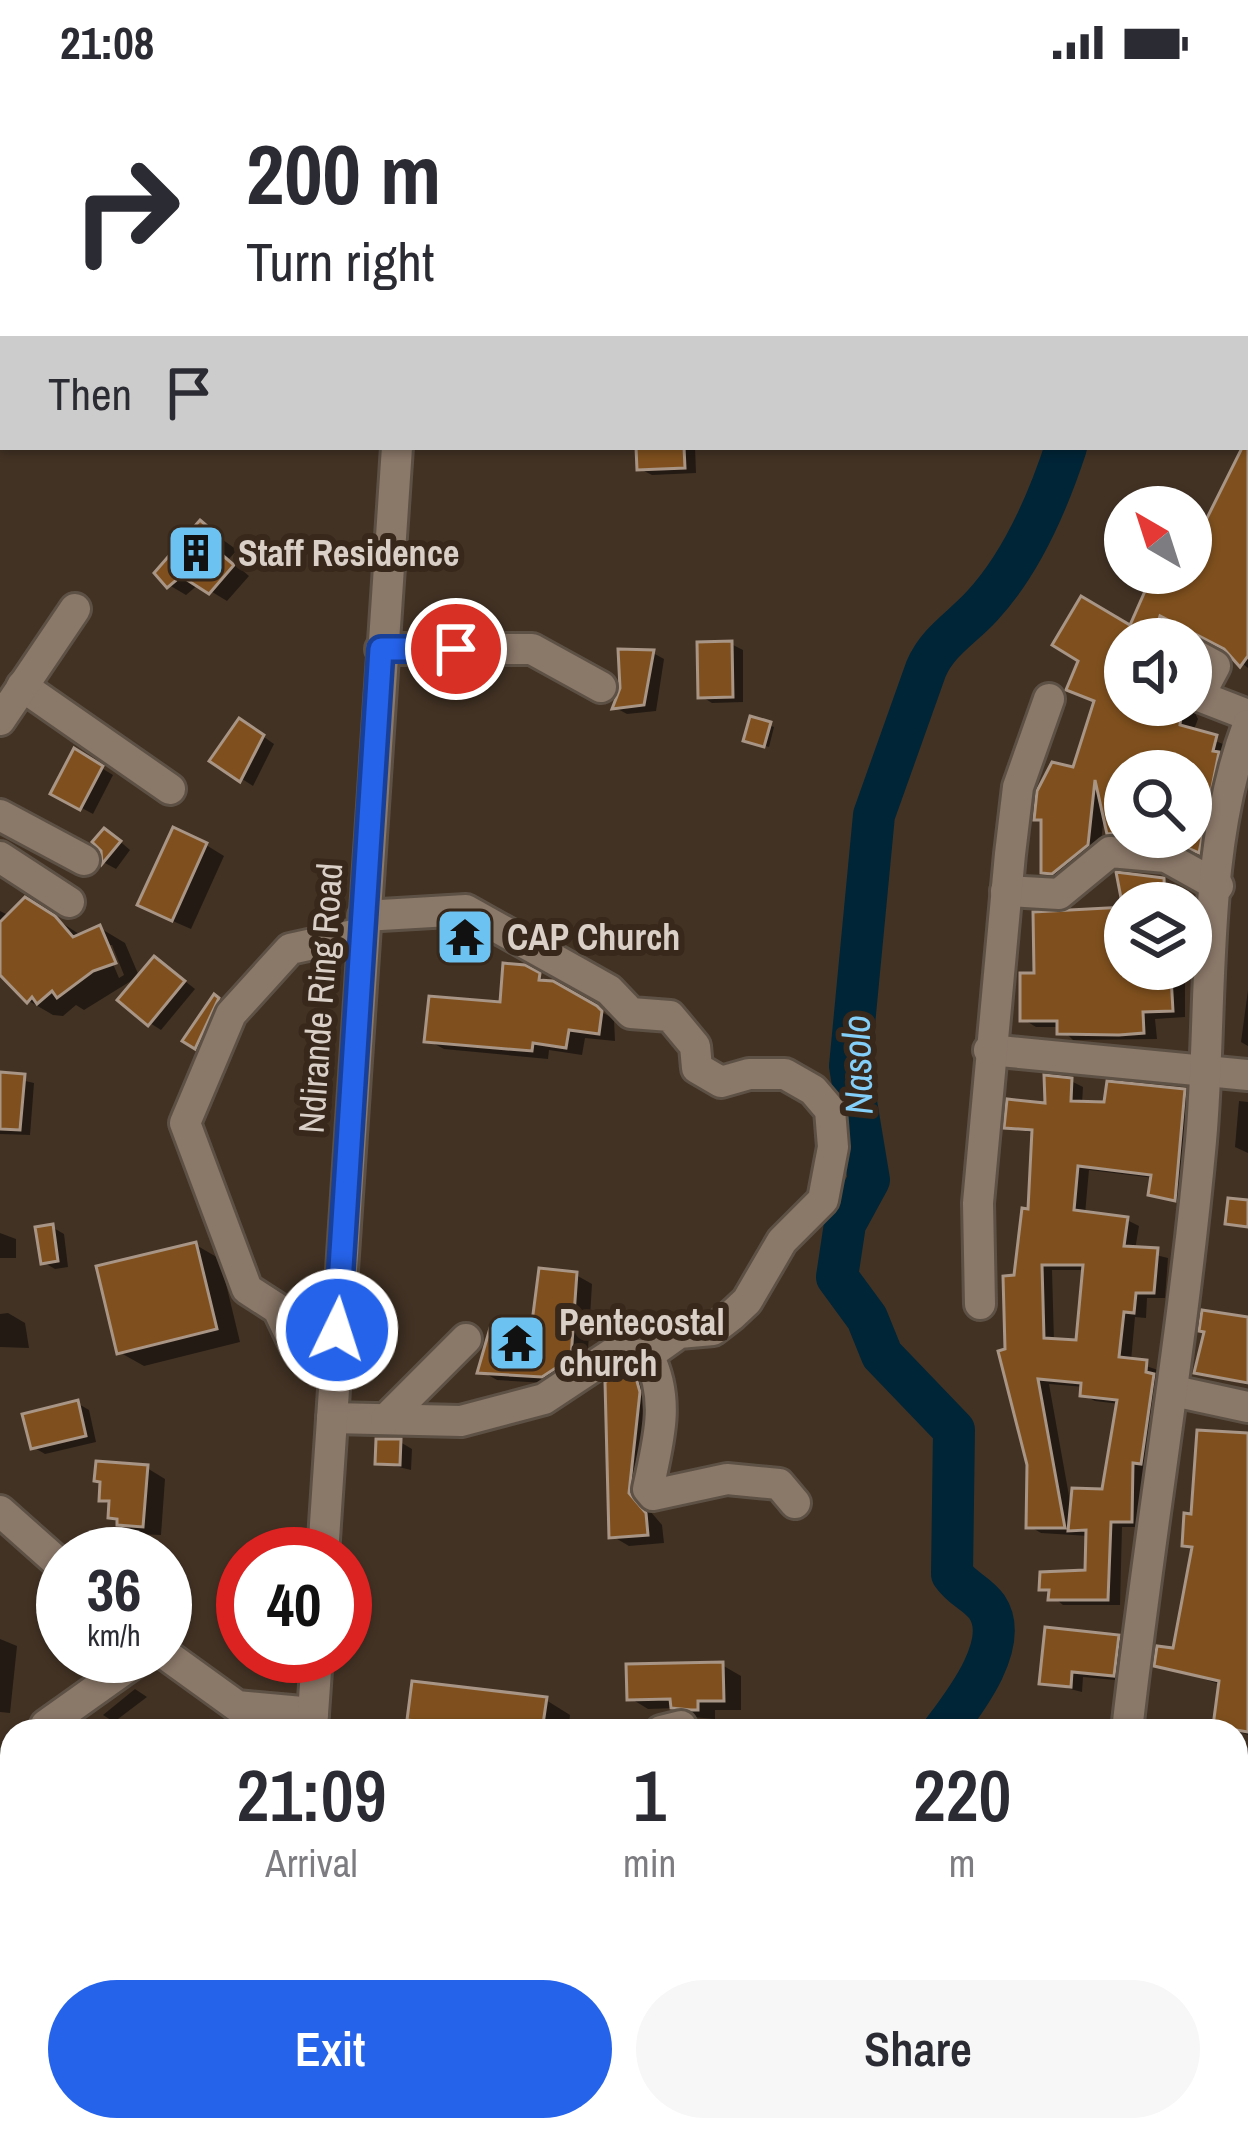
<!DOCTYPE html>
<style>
body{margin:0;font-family:"Archivo Narrow",sans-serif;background:#f7f7f7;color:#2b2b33;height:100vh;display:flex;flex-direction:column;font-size:45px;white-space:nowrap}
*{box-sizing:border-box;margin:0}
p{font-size:39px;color:#7c7c81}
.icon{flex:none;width:66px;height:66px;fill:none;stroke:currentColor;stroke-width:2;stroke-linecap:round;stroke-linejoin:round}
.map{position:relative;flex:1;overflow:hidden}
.sheet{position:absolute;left:0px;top:1635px;width:1248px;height:423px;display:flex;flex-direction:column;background:#fff;border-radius:36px 36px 0 0;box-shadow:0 3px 9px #0004}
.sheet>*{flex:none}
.hud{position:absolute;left:0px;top:0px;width:1248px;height:366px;box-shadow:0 3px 9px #0004;background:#fff;color:#2b2b33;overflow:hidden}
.needle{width:78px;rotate:321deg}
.buttons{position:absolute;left:1104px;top:402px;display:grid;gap:24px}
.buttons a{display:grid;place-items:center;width:108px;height:108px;border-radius:50%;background:#fff;box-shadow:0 3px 9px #0004;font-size:60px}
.speed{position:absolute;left:36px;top:1443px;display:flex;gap:24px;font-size:60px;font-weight:700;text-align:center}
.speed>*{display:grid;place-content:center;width:156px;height:156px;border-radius:50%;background:#fff;box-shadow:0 3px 9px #0004;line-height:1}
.speed small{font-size:30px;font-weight:400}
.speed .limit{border:18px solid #d22;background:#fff;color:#111}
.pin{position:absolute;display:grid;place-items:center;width:102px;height:102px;color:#fff;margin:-51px;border:6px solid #fff;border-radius:50%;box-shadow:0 3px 12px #0007}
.me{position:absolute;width:132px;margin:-66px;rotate:4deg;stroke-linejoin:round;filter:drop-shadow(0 0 9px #0008)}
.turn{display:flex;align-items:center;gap:42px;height:252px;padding:0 48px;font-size:54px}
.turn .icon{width:156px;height:156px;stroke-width:2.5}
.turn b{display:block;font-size:84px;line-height:102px}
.then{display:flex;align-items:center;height:114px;padding:0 48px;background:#0003;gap:24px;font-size:45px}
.eta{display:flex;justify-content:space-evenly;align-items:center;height:204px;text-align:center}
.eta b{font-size:72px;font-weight:600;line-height:84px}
.action{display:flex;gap:24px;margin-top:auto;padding:24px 48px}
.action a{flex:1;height:138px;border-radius:72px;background:#2563eb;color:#fff;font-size:48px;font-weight:600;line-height:138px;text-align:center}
.action a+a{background:#f7f7f7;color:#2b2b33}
.status{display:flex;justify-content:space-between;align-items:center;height:84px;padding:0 60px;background:#fff;direction:ltr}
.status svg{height:33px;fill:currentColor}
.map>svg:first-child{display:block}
</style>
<div class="status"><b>21:08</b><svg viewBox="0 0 49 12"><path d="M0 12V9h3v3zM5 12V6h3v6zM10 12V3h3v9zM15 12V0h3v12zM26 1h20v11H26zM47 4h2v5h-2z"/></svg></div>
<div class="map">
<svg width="1248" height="2057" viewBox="0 0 1248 2057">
<rect width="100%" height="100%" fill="#423224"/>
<g fill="#0007" fill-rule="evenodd">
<polygon points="1225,0 1248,0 1248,190 1245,3"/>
<polygon points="639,363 695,363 696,389 652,391 640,385"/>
<path d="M1248 366V584L1215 557 1125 555V621H1191V592L1200 600 1191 621 1198 635 1193 648 1228 662 1212 773 1185 760 1123 756 1109 748 1104 730 1100 768 1057 795 1044 788V738L1037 734 1075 687 1097 618 1082 612 1132 546 1157 489 1202 493 1191 481V446L1200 455ZM1125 687H1191V753H1125Z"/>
<polygon points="201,440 237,466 229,475 249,492 227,517 199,500 186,511 169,501"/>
<polygon points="731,560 743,566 743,618 712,619 701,612"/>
<polygon points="653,569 664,575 656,627 627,630 616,624"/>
<polygon points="769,641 774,643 769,663 751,658"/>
<polygon points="251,644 274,660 253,702 213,676"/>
<polygon points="75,668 113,691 93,730 54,709"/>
<polygon points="116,754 130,766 116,785 105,779 104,765"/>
<polygon points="206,761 224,772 191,845 159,831"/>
<polygon points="1159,795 1173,803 1175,818 1187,819 1125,819"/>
<polygon points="1191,821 1199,829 1202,884 1191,885"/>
<polygon points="1125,826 1125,885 1185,885 1185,933 1155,935 1157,955 1073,956 1060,943 1036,943 1023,935 1037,892 1036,831"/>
<path d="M0 827 10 832 50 831 82 852 100 844 125 859 139 892 84 926 76 921 63 932 53 931 29 917 0 886ZM105 861H112L124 891 119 894Z"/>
<polygon points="166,882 195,905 161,946 150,939"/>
<polygon points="524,884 614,935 615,957 585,954 582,971 549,966 548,975 444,965 427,956 503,921"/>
<polygon points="1248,906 1248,962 1241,958"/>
<polygon points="215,914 229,923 207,969 187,957"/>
<polygon points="0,991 34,999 30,1051 0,1050"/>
<path d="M1071 997 1083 1003 1082 1020 1184 1007 1196 1014 1187 1121 1151 1110 1154 1094 1089 1086 1085 1130 1127 1136 1139 1142 1135 1166 1168 1174 1165 1214H1147L1146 1234 1135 1233 1131 1277 1158 1286 1157 1295 1165 1299 1152 1385 1144 1384 1143 1443H1122L1120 1521H1063L1042 1504 1088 1489 1089 1452 1041 1449 1029 1442 1030 1381 1008 1267 1031 1128 1035 1050 1008 1042 1048 1022ZM1052 1186H1086L1079 1260 1054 1258ZM1049 1300 1084 1303 1083 1311 1095 1317 1120 1320 1105 1408 1071 1423Z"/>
<polygon points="1239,1017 1248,1018 1248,1069 1235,1063"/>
<polygon points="52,1143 64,1150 68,1183 55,1185 43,1178"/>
<polygon points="0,1149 16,1155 16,1174 0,1174"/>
<polygon points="196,1161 220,1175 240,1258 144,1282 119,1268"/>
<polygon points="576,1191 592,1200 587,1283 560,1300 497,1296 481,1287 534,1249"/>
<polygon points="8,1229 25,1239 29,1264 0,1263 0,1230"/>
<polygon points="1248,1234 1248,1301 1197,1288"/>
<polygon points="634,1293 651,1303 645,1421 662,1441 664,1459 629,1462 612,1452"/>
<polygon points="77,1319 89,1326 96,1358 45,1370 33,1363"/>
<polygon points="1248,1351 1248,1651 1216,1640 1222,1601 1158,1580 1176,1567 1194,1466 1185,1461 1194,1433"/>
<polygon points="400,1358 412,1365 411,1386 378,1378"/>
<polygon points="147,1384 165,1395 161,1451 138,1450 120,1439 111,1432 111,1421 101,1415"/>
<polygon points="1118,1554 1130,1561 1125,1597 1083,1593 1082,1608 1042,1598"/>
<polygon points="0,1555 17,1562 10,1629 0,1628"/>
<polygon points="722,1581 741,1592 741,1626 715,1626 715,1635 692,1633 676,1624 648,1625 630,1614"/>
<polygon points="135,1605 147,1613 114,1638 103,1631"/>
<polygon points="546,1616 570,1631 568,1647 429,1647 410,1634"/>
<polygon points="0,1678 12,1678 12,1707 3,1702"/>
<polygon points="0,1727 12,1736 12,1747 0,1762"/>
<polygon points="0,1769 12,1779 12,1833 0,1825"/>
<polygon points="1236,1808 1248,1809 1248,1939 1242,1936 1248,1901 1236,1898"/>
<polygon points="1236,1998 1248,1998 1248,2057 1182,2057 1181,2046 1236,2046"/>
<polygon points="453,2046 498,2046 497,2057 452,2057"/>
<rect x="1088" y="2046" width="39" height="11"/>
</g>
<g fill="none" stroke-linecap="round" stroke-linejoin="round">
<g stroke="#002537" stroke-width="42">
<polyline points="918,0 920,3"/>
<path d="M943 1647C965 1618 1011 1559 987 1523 977 1509 962 1505 952 1490L954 1346 882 1271 867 1234 837 1193 845 1140 869 1096 850 982 874 731 926 585C938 557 962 544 982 522 1022 479 1048 418 1066 363"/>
</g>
</g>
<g fill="#7f501e" stroke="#a89585" stroke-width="3" fill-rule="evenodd">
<polygon points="1248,352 1248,572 1240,583 1224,565 1160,532 1153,555 1125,555 1125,621 1182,621 1180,641 1217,651 1213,667 1219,668 1199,769 1161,753 1191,753 1191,687 1121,687 1116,749 1107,750 1095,696 1088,761 1052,790 1041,789 1041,736 1034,736 1037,707 1052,678 1073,683 1094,617 1066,606 1078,577 1052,561 1081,512 1130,541 1153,489 1191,489 1191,466"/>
<polygon points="636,363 684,363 685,384 637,386"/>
<polygon points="200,436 222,455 214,464 234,481 209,510 181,492 167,504 154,489"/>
<polygon points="732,557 733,613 698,614 697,558"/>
<polygon points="618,565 654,566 644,621 612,625 620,604"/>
<polygon points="750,632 771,638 764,663 743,657"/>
<polygon points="239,634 264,651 240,698 209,677"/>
<polygon points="74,664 103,682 80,726 50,710"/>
<polygon points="173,743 207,759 172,837 137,821"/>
<polygon points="104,744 121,757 102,780 101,767 92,758"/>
<polygon points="1116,788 1164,794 1165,819 1122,819"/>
<polygon points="25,813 55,832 73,853 100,841 116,879 93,887 57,914 52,907 37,920 32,913 27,919 0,891 0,838"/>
<polygon points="1125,823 1124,892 1171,892 1173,927 1143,928 1144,949 1119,951 1057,950 1057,937 1020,937 1020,889 1034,889 1033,828"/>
<polygon points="154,872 185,897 148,942 117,916"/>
<polygon points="503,879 525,881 540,889 539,896 553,897 597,922 602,927 599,950 569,946 566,964 533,959 532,967 424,958 429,912 500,918"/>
<polygon points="214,910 219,914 195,965 182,957"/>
<polygon points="0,988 25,990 20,1046 0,1045"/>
<path d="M1044 991 1072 994 1071 1017 1104 1018 1107 997 1185 1005 1175 1117 1148 1111 1151 1091 1078 1082 1074 1126 1128 1133 1124 1162 1158 1164 1154 1209H1136L1134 1229 1124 1228 1119 1273 1147 1276 1146 1288 1154 1290 1141 1380 1133 1379 1132 1438H1111L1108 1516H1048L1049 1506H1039L1040 1488 1085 1486 1086 1446 1068 1447 1072 1404 1102 1405 1117 1316 1080 1312 1081 1299 1038 1295 1065 1444H1026L1027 1381 998 1267 1005 1265 1003 1192 1014 1191 1022 1124 1028 1125 1032 1046 1004 1044 1007 1015 1045 1019ZM1042 1181H1083L1076 1256 1044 1254Z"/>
<polygon points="1228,1114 1248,1116 1248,1143 1225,1140"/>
<polygon points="53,1140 58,1177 41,1180 35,1143"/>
<polygon points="196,1158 217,1245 117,1270 96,1182"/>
<polygon points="539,1184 577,1188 571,1274 542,1293 477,1289 490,1244 531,1246"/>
<polygon points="1202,1226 1248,1233 1248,1299 1194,1289 1204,1248 1199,1247"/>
<polygon points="618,1290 635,1290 640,1308 629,1409 646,1429 648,1451 609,1454 605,1298"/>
<polygon points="78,1316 86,1352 31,1365 22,1330"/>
<polygon points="1197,1346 1248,1349 1248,1648 1213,1642 1219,1597 1154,1582 1157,1562 1173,1564 1192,1463 1182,1462 1184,1429 1191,1430"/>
<polygon points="376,1355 401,1355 400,1381 375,1380"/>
<polygon points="96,1377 148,1381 143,1443 117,1441 117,1435 108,1434 109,1417 99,1417 100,1398 94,1397"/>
<polygon points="1045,1543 1119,1551 1114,1592 1072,1588 1071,1603 1039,1600"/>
<polygon points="723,1578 724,1617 698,1617 698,1626 691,1626 671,1624 670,1615 627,1616 626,1580"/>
<polygon points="412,1597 547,1613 542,1647 426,1647 427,1638 407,1636"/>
</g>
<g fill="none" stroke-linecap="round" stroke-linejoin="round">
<g stroke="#5d5145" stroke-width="36">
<g id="minor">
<polyline points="423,3 423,0"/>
<polyline points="1245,218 1248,210"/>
<polyline points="381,565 532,565 601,603"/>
<polyline points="1191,569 1215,582 1199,612 1248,631"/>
<polyline points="22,602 170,705"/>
<polyline points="0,636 75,525"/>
<polyline points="0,731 84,776"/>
<polyline points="0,773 69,818"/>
<polyline points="1006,807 1059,810 1110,768 1166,773 1218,802"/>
<polyline points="989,966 1248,991"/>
<polyline points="980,1220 978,1119 1010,770 1018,703 1049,615"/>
<path d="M648 1271C671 1316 658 1358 648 1405L653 1411 727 1395 779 1400 795 1419"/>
<polyline points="334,1291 296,1263 278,1225 247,1205 185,1039 231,930 290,865 363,849"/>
<polyline points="1174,1307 1248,1323"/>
<polyline points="332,1334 461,1337 544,1315 612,1270 648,1271 679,1249 713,1246 731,1232 747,1217 782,1157 823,1116 833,1063 830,1026 813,1006 785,990 749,990 721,998 697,984 695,962 670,932 631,929 609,906 466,826 364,832"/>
<polyline points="386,1335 466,1255"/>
<polyline points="0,1427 63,1483"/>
<polyline points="323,1470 397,363"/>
<polyline points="165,1570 237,1622 313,1629"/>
<polyline points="46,1641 143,1572"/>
<polyline points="312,1644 317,1572"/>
<polyline points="661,1647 681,1642"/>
<path d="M1127 1647C1149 1450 1183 1255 1201 1057 1213 924 1200 768 1248 641"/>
<polyline points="1236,1960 1248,1963"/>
<polyline points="390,2046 391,2057"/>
<polyline points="794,2046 802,2050 824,2046"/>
<polyline points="147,2057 161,2046"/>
<polyline points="507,2057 520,2046"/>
<polyline points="939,2057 939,2046"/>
</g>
</g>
<use href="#minor" stroke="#8a7869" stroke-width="30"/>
</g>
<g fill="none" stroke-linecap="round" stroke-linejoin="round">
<g stroke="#184099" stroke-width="30">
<polyline id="route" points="337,1246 381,565 456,565"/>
</g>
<use href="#route" stroke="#2563eb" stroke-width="21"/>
</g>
<defs>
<g id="building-square" transform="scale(3)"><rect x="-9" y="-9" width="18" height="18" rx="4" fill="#6cc3f2" stroke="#37281b"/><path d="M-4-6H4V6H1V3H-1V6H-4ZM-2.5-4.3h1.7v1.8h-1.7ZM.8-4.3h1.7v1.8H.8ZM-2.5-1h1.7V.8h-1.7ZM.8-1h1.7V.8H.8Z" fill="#111"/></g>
<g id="temple-square" transform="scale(3)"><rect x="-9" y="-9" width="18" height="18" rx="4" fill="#6cc3f2" stroke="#37281b"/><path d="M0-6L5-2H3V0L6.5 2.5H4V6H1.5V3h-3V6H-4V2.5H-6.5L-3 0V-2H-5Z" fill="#111"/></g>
</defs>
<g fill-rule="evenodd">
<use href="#building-square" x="196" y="469"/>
<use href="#temple-square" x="465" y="853"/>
<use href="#temple-square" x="517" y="1259"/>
</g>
<g text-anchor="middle" stroke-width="12" stroke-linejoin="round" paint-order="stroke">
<g font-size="36" font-weight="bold" fill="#dad0c8" stroke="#37281b" text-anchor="start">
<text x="238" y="482">Staff Residence</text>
<text x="507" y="866">CAP Church</text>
<text x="559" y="1251">Pentecostal<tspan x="559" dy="41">church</tspan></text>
</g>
<g font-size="36" fill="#dad0c8" stroke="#37281b">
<text transform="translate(320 914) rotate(-86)" y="13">Ndirande Ring Road</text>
</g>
<g font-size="39" font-style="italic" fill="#83cff9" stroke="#37281b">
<text transform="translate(857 981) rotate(-92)" y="14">Nasolo</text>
</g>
</g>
</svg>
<div class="buttons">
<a><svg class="needle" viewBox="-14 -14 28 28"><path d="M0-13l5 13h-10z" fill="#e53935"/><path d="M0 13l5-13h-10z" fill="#7c7c81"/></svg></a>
<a><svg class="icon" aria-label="sound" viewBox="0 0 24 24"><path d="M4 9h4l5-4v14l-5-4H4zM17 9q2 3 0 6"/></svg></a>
<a><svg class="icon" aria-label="search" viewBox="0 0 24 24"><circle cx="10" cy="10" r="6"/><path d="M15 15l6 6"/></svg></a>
<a><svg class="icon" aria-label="layers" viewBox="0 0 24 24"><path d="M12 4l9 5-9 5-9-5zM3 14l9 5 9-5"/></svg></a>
</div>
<div class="speed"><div>36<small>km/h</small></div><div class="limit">40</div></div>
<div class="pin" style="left:456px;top:565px;background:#d93025"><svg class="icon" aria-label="arrive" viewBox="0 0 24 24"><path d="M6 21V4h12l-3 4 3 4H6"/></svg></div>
<svg class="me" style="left:337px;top:1246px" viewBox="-20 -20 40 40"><circle r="17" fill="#2563eb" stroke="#fff" stroke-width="3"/><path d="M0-11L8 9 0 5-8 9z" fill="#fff"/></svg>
<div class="hud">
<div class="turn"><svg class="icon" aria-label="right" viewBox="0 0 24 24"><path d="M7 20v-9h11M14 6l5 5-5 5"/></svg><div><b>200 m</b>Turn right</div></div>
<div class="then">Then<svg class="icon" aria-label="arrive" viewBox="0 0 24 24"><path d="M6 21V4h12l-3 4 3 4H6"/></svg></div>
</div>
<section class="sheet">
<div class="eta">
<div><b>21:09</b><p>Arrival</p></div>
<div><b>1</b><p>min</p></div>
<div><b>220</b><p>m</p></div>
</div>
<div class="action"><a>Exit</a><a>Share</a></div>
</section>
</div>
